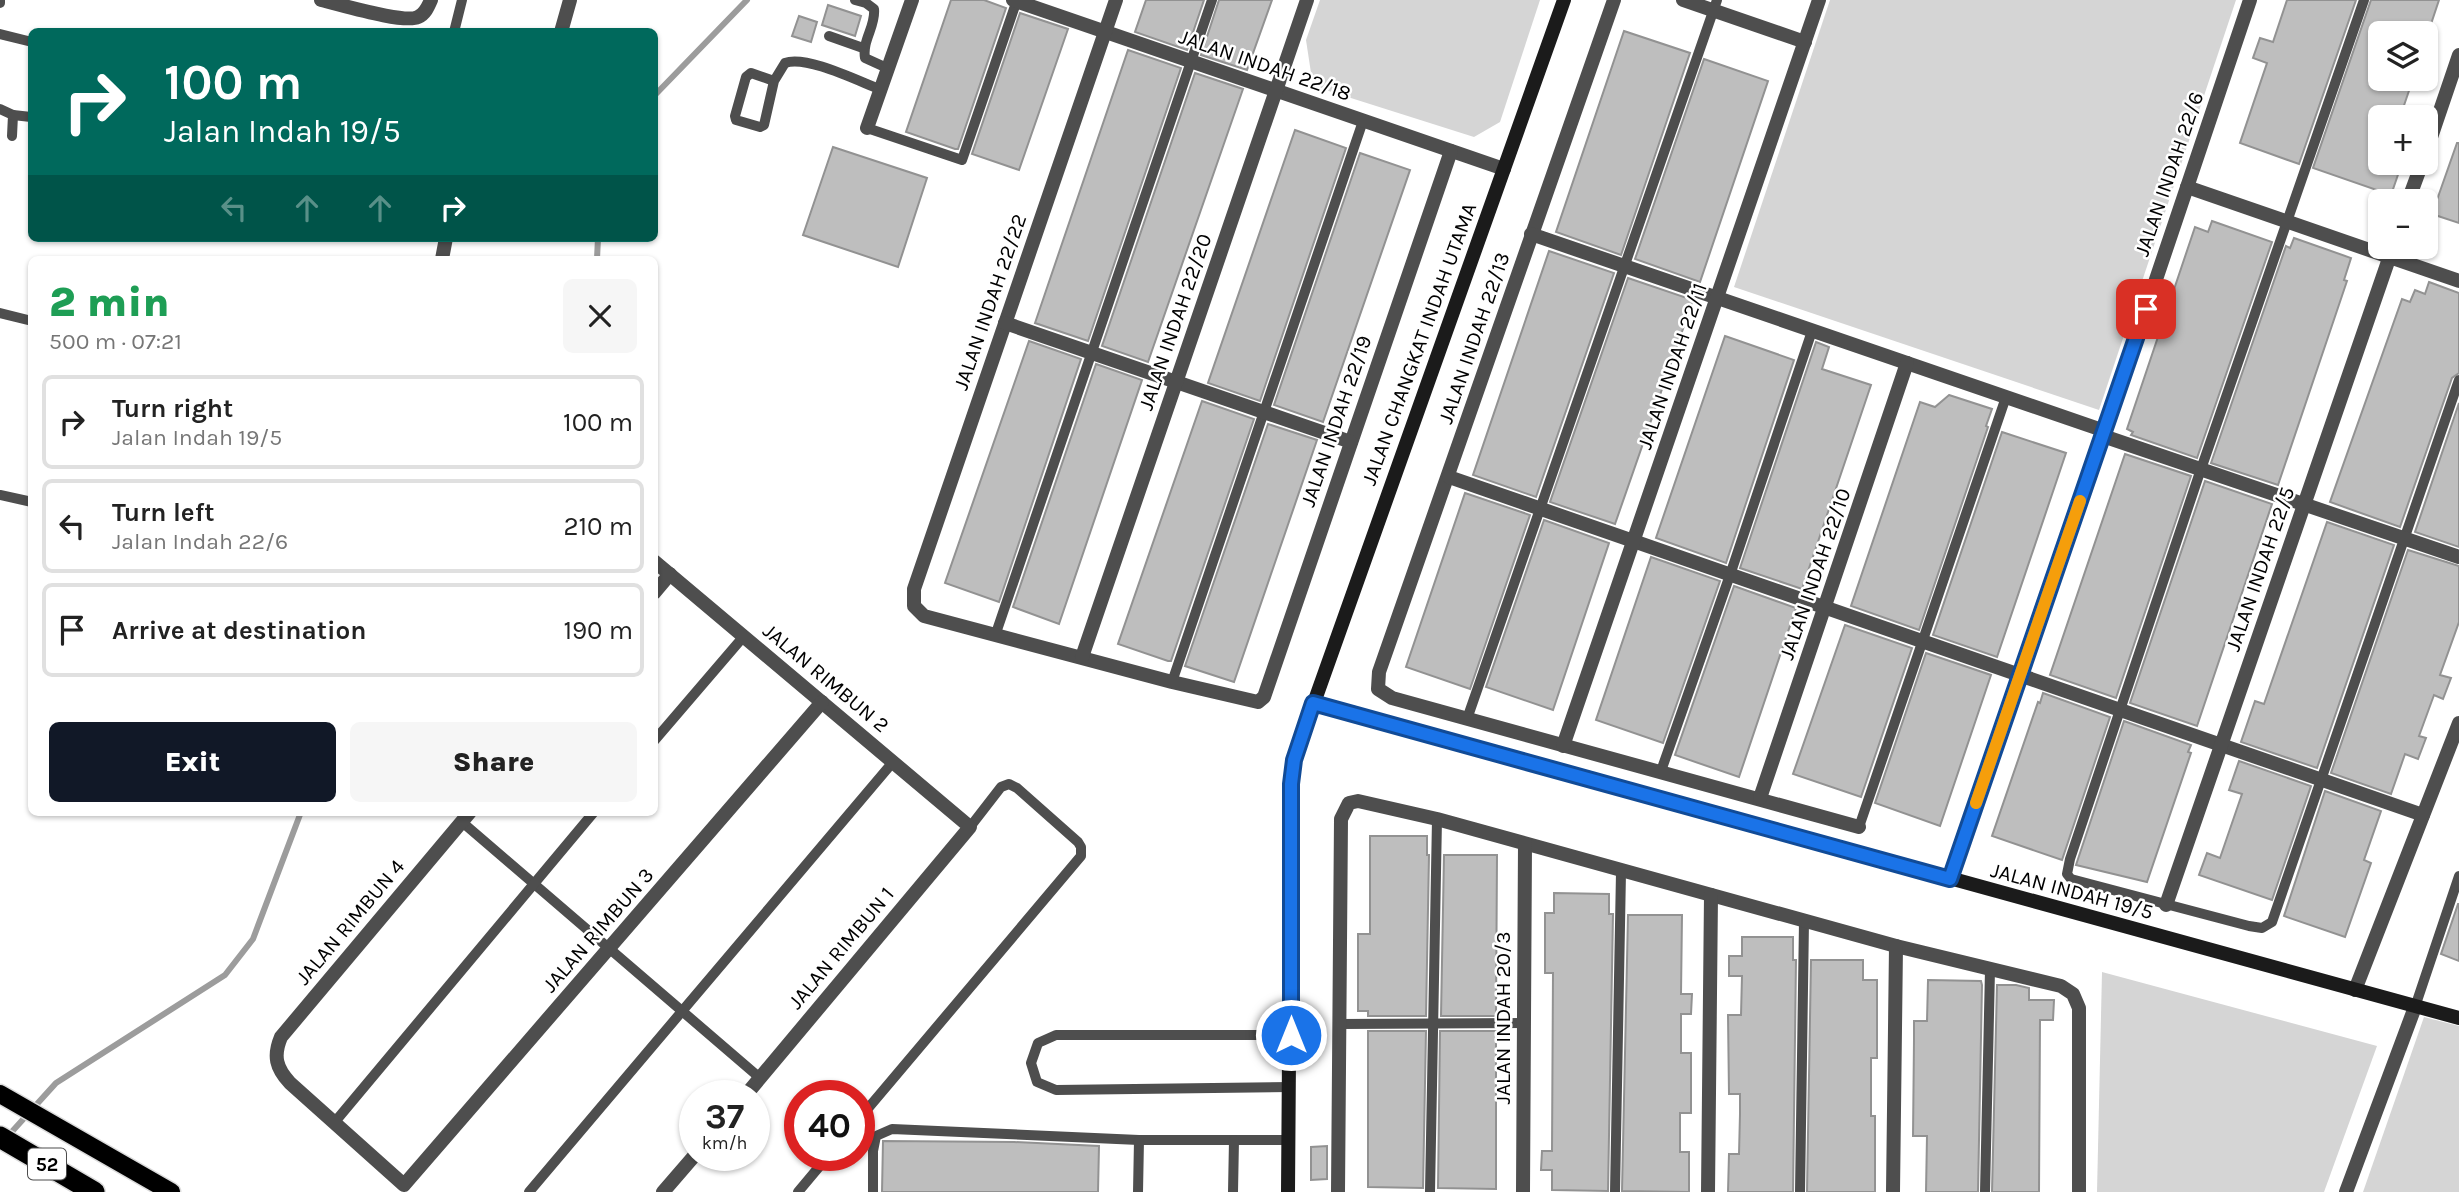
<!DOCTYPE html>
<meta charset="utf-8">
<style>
body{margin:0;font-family:Karla,sans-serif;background:#f6f6f6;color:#222;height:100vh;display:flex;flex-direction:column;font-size:26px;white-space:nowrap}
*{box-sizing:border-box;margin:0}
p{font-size:23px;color:#767676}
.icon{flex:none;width:38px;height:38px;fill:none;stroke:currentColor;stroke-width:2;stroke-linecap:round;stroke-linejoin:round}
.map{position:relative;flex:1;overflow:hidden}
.panel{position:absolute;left:28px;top:256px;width:630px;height:560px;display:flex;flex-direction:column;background:#fff;border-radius:10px;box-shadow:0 2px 5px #0004}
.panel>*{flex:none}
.top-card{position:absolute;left:28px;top:28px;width:630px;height:214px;border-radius:10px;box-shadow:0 2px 5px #0004;background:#00695c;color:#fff;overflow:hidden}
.fabs{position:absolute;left:2368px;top:21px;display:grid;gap:14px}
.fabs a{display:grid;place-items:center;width:70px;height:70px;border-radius:10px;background:#fff;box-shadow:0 2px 5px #0004;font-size:35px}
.speed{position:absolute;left:679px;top:1080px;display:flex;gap:14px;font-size:35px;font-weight:700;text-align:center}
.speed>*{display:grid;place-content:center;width:91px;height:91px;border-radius:50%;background:#fff;box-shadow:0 2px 5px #0004;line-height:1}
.speed small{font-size:18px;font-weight:400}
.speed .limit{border:10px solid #d22;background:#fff;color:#111}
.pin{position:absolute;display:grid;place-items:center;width:60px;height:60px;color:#fff;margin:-30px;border-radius:14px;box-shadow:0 4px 10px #0006}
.me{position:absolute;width:77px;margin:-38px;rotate:0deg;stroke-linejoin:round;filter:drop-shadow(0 0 5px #0008)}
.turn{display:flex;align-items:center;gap:24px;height:147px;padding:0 21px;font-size:32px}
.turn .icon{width:91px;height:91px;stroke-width:2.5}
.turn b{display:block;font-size:49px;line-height:60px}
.lanes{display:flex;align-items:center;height:66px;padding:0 21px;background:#0003;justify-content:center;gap:35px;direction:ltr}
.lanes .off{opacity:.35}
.round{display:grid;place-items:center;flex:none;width:74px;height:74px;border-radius:10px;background:#f6f6f6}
.overview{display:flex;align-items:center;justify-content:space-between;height:119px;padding:0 21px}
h1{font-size:42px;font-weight:800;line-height:52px;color:#1e9e55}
.cta{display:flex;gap:14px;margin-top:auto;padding:14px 21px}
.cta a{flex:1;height:80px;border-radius:10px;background:#111827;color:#fff;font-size:28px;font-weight:800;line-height:80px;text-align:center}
.cta a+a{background:#f6f6f6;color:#222}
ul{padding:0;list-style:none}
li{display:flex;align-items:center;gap:21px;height:94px;margin:0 14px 10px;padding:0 7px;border:4px solid #e0e0e0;border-radius:10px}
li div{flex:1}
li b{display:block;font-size:26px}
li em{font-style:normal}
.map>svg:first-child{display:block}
</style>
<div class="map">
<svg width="2459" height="1192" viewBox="0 0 2459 1192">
<rect width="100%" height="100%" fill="#fff"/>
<g fill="#d5d5d5">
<polygon points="1320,0 1540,0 1500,122 1474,137 1313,86 1306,40"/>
<polygon points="1830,0 2236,0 2099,410 1734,287"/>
<polygon points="2102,972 2377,1046 2324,1192 2097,1192"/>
<polygon points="2424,1017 2459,1026 2459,1192 2363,1192"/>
</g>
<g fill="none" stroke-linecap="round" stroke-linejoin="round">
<g stroke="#9c9c9c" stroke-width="6">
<polyline points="654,96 747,0"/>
<polyline points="597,259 598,238"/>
<polyline points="8,1136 56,1083 225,975 253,939 301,812"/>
</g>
</g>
<g fill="#bebebe" stroke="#929292" stroke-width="2">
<polygon points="951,0 984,0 1006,8 958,149 955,149 906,132"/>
<polygon points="1146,0 1204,0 1187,50 1135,32"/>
<polygon points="1219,0 1272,0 1247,70 1201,55"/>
<polygon points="2287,0 2356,0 2299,164 2240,143 2267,63 2253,58 2260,38 2273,42"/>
<polygon points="2371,0 2439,0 2428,33 2380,33 2380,79 2413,79 2400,117 2380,117 2380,163 2402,163 2391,195 2313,168"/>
<polygon points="828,5 861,16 855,36 822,25"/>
<polygon points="1020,13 1068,29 1019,170 972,154"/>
<polygon points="799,16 817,22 811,42 792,36"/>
<polygon points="1624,31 1690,53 1621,255 1556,232"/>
<polygon points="1128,50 1181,68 1088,341 1035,323"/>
<polygon points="1704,59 1768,81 1700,282 1635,259"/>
<polygon points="1195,73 1243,89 1148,362 1102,346"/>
<polygon points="1295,130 1346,148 1260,401 1208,383"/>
<polygon points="2457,143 2459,143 2459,223 2432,214"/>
<polygon points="833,147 927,178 898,267 803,235"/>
<polygon points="1360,153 1410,170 1323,422 1274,405"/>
<polygon points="2212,221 2272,242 2197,458 2131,435 2133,432 2127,429 2195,227 2208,232"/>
<polygon points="2294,238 2351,258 2344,280 2347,281 2278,485 2211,463 2286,246 2290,248"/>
<polygon points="1549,251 1614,273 1536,497 1473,475"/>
<polygon points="1628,278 1693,300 1615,524 1550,502"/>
<polygon points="2429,282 2459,293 2459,373 2452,378 2400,527 2330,502 2402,299 2410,302 2415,290 2425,294"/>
<polygon points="1725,336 1794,360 1726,563 1656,538"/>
<polygon points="1029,341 1081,359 999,602 945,583"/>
<polygon points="1816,342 1829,347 1822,369 1871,385 1802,589 1740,568"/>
<polygon points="1096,364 1142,380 1059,624 1013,607"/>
<polygon points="1949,395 1992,409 1986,426 1988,427 1919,630 1851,606 1920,402 1935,407"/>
<polygon points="1202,401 1254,419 1171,661 1168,661 1118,644"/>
<polygon points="2459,403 2459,547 2415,532"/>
<polygon points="1268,424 1317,440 1234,682 1185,666"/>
<polygon points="2002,432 2066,453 1997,657 1933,635"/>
<polygon points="2125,454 2191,476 2116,698 2050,675"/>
<polygon points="2205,481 2272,504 2197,726 2130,703"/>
<polygon points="1465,493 1530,515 1470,689 1406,667"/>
<polygon points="1544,520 1609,543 1553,710 1486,687"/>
<polygon points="2327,522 2394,545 2317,768 2241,742 2255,701 2264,704"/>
<polygon points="2408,550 2459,566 2459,622 2440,675 2451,678 2443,699 2434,695 2419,736 2426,738 2418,759 2405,754 2391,794 2331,773"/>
<polygon points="1651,557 1720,581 1663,743 1596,720"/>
<polygon points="1734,586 1796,608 1739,777 1675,755"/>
<polygon points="1845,625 1912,648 1861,797 1793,774"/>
<polygon points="1926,653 1991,675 1940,826 1875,803"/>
<polygon points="2043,693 2110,717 2062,860 1992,836 2038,702 2040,703"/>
<polygon points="2124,721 2191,745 2188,752 2191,753 2147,882 2076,865"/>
<polygon points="2239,761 2311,786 2272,900 2199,875 2207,853 2220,858 2242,794 2229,790"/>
<polygon points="2325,791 2381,811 2364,860 2371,863 2345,937 2284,916"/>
<polygon points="1370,836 1427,836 1427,855 1429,855 1426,1016 1368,1016 1368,1011 1358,1011 1358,934 1370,934"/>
<polygon points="1444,855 1497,855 1496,1016 1441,1016"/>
<polygon points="1554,893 1609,894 1609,914 1613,914 1608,1191 1552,1190 1552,1170 1541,1170 1542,1151 1552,1151 1553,973 1545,973 1545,913 1554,913"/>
<polygon points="2458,904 2459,904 2459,961 2441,954"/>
<polygon points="1628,915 1682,915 1681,994 1692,994 1691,1014 1681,1014 1681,1053 1691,1053 1691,1113 1680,1113 1680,1152 1689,1152 1689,1192 1622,1191"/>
<polygon points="1742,937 1793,937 1793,960 1796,960 1793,1192 1728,1192 1729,1154 1739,1154 1740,1114 1740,1094 1729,1094 1728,1015 1741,1015 1742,976 1729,976 1729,956 1742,956"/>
<polygon points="1811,960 1863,960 1863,980 1877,980 1877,1058 1871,1058 1871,1116 1875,1116 1875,1192 1807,1192"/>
<polygon points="1928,980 1981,981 1982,985 1978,1192 1926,1192 1927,1136 1913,1136 1914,1040 1914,1021 1927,1021"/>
<polygon points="1997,985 2016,985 2029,988 2029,1000 2054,1000 2053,1020 2040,1020 2039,1192 1992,1192"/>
<polygon points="1368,1031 1426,1031 1423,1188 1368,1187"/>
<polygon points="1440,1031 1496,1031 1496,1189 1438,1188"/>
<polygon points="883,1141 1014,1142 1099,1146 1098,1192 882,1192"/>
<polygon points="1327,1146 1327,1179 1311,1180 1311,1147"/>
</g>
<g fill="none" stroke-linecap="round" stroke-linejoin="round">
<g stroke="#dbdbdb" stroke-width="21">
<polyline id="primary" points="0,1094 171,1192"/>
</g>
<g stroke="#dbdbdb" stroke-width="24">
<polyline id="highway" points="0,1137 94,1192"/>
</g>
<g stroke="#4e4e4e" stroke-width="10">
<path d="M855 0 866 3 874 9C876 26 862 40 865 58L887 68"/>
<polyline points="2364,0 2201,469 2070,859 2067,874 2071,879 2249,926 2262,928 2272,922 2459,380"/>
<polyline points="0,3 0,0"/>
<polyline points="454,32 462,0"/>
<polyline points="0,34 32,42"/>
<polyline points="829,36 863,48"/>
<path d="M774 81 764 125 760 127 736 120 735 116 746 77 751 73 774 81 785 63C806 55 858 81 879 89"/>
<polyline points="0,109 13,115 12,136"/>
<polyline points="13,115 31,117"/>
<polyline points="867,128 962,160 1017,0"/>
<polyline points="0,313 32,321"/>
<polyline points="0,495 32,502"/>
<polyline points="995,636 1212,0"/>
<polyline points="1172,682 1363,121"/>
<polyline points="1467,719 1717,0"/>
<polyline points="654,741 744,636"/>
<polyline points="1661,771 1730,575 1812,331"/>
<polyline points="462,822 760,1078"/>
<polyline points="1859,827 2006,397"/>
<polyline points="2415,1007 2459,876"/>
<polyline points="1340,1024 1524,1023"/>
<polyline points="1290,1087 1056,1090 1037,1082 1031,1063 1038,1043 1056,1035 1291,1035"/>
<polyline points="859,1119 1081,856 1081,847 1078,842 1017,788 1009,784 1001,787 970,827"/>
<polyline points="334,1123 594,812"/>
<polyline points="529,1192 893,762"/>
<polyline points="798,1192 829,1155"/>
<polyline points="873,1192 873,1151 876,1136 892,1129 1139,1140 1289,1140"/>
<polyline points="1138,1192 1139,1140"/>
<polyline points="1233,1192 1234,1140"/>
<polyline points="1430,1192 1437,819"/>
<polyline points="1615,1192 1621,872"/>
<polyline points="1800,1192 1804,921"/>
<polyline points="1985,1192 1990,970"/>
</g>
<g stroke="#4e4e4e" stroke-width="14">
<path d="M321 0C339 4 404 24 418 17 425 14 428 7 431 0"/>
<polyline points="1013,0 1504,169"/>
<polyline points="1116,0 914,589 914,606 924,616 1172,682 1258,702 1264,697 1451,151"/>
<polyline points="1614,0 1379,672 1378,689 1392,698 1859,827"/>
<polyline points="1683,0 1805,42"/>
<polyline points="561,32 570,0"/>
<polyline points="867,128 912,0"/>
<polyline points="2426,152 2459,55"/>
<polyline points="2187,187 2459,281"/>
<polyline points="2408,201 2422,163"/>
<polyline points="1531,234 2105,431"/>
<polyline points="442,259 446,238"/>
<polyline points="1005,323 1351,442"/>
<polyline points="2103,436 2459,557"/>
<polyline points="1449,477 2423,815"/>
<polyline points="654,561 970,827 745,1096"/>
<polyline points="654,593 670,574"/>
<polyline points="1082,657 1307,0"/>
<polyline points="1563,746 1819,0"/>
<polyline points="1760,798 1907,363"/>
<path d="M470 812 281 1037C273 1056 276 1068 290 1083L404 1185 822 702"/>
<polyline points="1950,879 2105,431 2250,0"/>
<polyline points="2166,905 2393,247"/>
<polyline points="2355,990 2459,723"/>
<polyline points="663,1192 695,1155"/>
<polyline points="1338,1192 1341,819 1349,803 1358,801 1437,819 1896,946 2061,986 2073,994 2079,1008 2079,1192"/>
<polyline points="1523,1192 1525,844"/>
<polyline points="1708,1192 1711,895"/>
<polyline points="1893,1192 1896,946"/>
<polyline points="2346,1192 2415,1007"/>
</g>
<g stroke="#1b1b1b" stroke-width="14">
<polyline points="1313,703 2459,1018"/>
<polyline points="1288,1192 1291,784 1294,759 1564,0"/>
</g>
<use href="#primary" stroke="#000" stroke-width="18"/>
<use href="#highway" stroke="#000" stroke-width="21"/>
</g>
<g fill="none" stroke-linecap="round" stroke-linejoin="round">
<g stroke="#114b97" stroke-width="18">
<polyline id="route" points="1291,1035 1291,784 1294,760 1313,703 1950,879 2146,309"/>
</g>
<use href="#route" stroke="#1a73e8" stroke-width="12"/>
<polyline stroke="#f59e0b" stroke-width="12" points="1976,803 2080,501"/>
</g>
<g text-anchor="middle" stroke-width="5" stroke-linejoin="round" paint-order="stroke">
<rect fill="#fff" stroke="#4c4c4c" stroke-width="2" x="28" y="1148.5" width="38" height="31" rx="5"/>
<g font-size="19" font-weight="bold" fill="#000">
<text x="47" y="1171">52</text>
</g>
<g font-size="21" fill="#000" stroke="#fff">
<text transform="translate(1265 65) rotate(19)" y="7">JALAN INDAH 22/18</text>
<text transform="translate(2169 174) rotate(-71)" y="7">JALAN INDAH 22/6</text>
<text transform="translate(990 302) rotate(-71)" y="7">JALAN INDAH 22/22</text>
<text transform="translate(1175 322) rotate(-71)" y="7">JALAN INDAH 22/20</text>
<text transform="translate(1474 338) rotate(-71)" y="7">JALAN INDAH 22/13</text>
<text transform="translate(1419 344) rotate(-70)" y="7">JALAN CHANGKAT INDAH UTAMA</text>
<text transform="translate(1672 366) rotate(-71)" y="7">JALAN INDAH 22/11</text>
<text transform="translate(1336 421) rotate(-71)" y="7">JALAN INDAH 22/19</text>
<text transform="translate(2260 569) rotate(-71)" y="7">JALAN INDAH 22/5</text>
<text transform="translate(1815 574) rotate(-71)" y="7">JALAN INDAH 22/10</text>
<text transform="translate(826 678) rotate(40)" y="7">JALAN RIMBUN 2</text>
<text transform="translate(2072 891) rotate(15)" y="7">JALAN INDAH 19/5</text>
<text transform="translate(350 922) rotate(-50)" y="7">JALAN RIMBUN 4</text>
<text transform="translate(598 930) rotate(-49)" y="7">JALAN RIMBUN 3</text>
<text transform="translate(841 948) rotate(-50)" y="7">JALAN RIMBUN 1</text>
<text transform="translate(1503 1018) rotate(-90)" y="7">JALAN INDAH 20/3</text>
</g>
</g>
</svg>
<div class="fabs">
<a><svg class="icon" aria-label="layers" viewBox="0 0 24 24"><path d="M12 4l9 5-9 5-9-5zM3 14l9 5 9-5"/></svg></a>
<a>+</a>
<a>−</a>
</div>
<div class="speed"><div>37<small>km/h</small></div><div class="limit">40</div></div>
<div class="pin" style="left:2146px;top:309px;background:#d93025"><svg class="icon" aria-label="arrive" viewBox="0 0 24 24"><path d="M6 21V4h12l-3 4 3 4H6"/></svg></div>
<svg class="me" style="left:1291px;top:1035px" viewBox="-20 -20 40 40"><circle r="17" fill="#1a73e8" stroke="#fff" stroke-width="3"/><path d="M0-11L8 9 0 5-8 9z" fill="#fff"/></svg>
<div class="top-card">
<div class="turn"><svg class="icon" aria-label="right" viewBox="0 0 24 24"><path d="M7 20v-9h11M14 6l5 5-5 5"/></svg><div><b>100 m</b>Jalan Indah 19/5</div></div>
<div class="lanes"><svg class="icon off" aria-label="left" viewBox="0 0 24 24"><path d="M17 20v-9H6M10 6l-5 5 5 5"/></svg><svg class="icon off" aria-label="ahead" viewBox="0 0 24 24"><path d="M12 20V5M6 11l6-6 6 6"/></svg><svg class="icon off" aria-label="ahead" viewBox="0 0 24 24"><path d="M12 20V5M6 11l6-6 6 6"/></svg><svg class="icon" aria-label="right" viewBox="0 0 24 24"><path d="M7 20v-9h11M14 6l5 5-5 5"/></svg></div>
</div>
<section class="panel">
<div class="overview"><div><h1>2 min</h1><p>500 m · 07:21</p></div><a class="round"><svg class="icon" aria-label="close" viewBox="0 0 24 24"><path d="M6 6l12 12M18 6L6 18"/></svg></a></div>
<ul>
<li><svg class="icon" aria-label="right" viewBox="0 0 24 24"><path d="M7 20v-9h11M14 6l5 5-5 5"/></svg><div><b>Turn right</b><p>Jalan Indah 19/5</p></div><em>100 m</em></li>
<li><svg class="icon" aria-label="left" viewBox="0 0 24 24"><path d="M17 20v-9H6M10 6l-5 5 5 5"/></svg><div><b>Turn left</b><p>Jalan Indah 22/6</p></div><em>210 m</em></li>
<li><svg class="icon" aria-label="arrive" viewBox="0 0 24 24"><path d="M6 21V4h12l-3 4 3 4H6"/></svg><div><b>Arrive at destination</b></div><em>190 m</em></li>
</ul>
<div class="cta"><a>Exit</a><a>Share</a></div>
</section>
</div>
